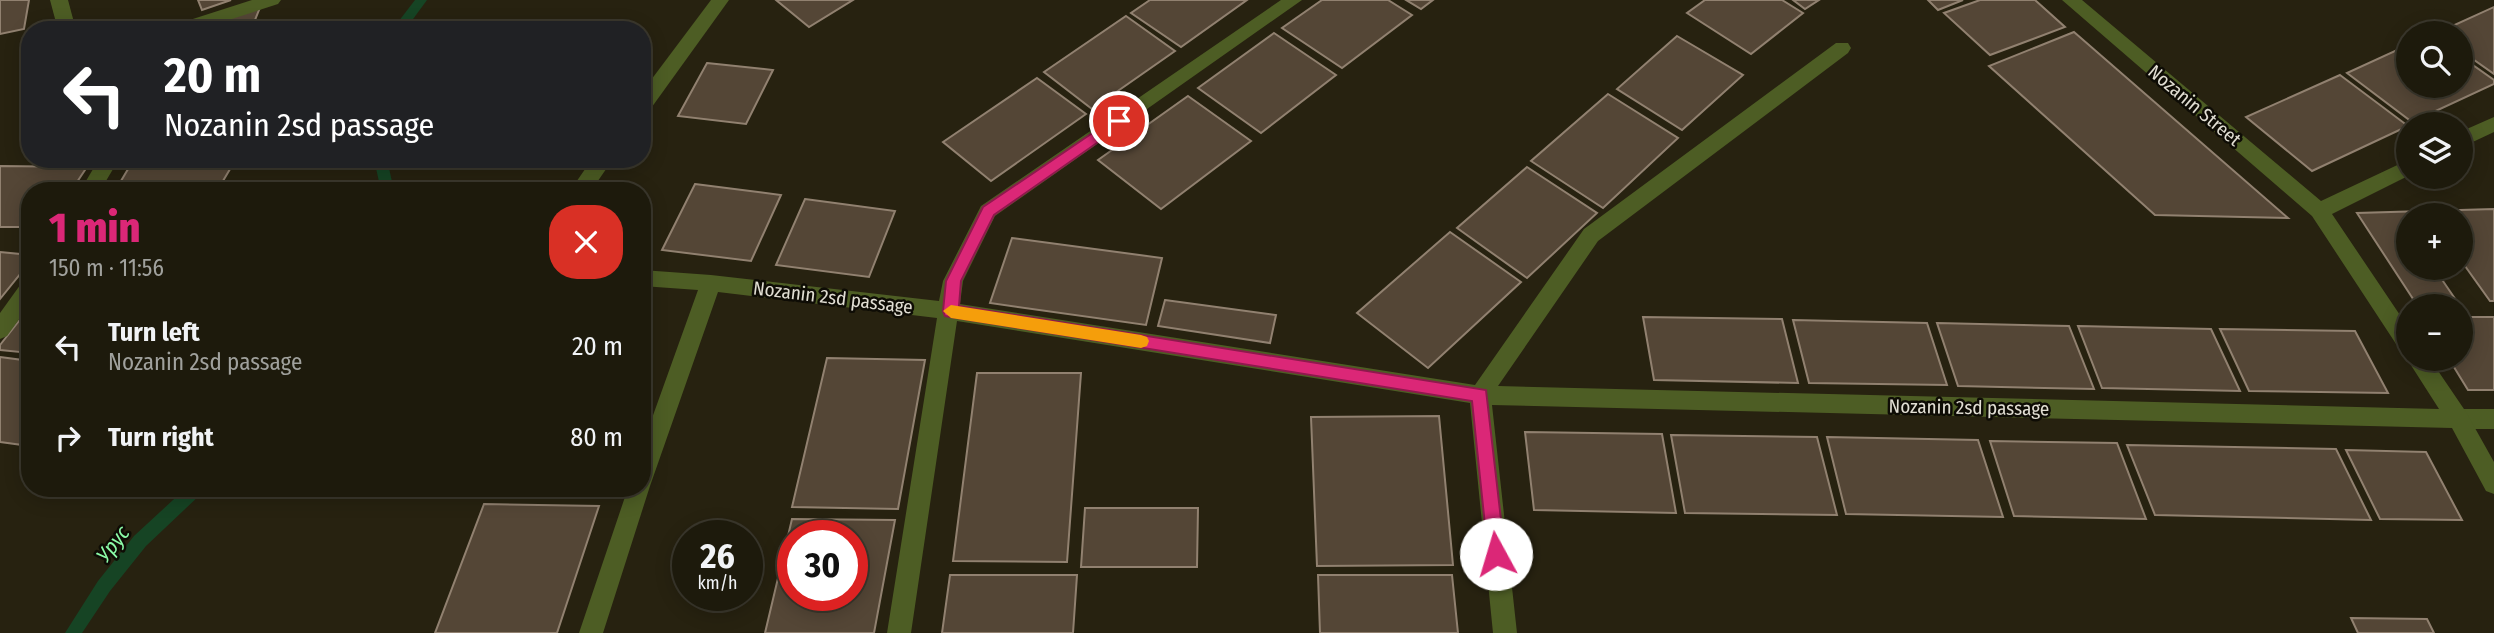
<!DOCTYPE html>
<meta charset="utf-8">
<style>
body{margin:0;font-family:"Fira Sans Condensed",sans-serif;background:#2a271a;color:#f1f3f6;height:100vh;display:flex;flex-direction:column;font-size:26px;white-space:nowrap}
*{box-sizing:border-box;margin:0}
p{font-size:23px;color:#a0a19d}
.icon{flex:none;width:38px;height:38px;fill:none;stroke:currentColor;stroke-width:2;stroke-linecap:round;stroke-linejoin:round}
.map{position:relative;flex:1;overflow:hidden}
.side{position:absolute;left:21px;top:182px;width:630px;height:315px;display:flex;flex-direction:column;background:#1d1a0c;border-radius:28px;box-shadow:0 4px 18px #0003,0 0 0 2px #3b382d}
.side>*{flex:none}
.guide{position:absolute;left:21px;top:21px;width:630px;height:147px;border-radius:28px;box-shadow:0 4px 18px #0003,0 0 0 2px #3b382d;background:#202124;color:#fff;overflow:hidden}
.fabs{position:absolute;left:2396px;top:21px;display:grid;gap:14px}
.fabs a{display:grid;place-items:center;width:77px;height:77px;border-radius:50%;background:#1d1a0c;box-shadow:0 4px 18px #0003,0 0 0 2px #3b382d;font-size:35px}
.speed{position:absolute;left:672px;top:520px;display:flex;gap:14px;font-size:35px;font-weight:700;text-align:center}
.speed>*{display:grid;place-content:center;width:91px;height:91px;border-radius:50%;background:#1d1a0c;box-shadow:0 4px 18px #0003,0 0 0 2px #3b382d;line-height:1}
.speed small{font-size:18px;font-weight:400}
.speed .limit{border:10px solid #d22;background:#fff;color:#111}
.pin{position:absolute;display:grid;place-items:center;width:60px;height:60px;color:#fff;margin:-30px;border:4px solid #fff;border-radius:50%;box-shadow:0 2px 7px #0007}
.me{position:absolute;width:77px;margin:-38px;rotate:354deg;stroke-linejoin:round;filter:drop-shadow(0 0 5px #0008)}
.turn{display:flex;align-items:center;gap:24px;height:147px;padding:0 28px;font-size:32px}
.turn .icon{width:91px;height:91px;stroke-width:2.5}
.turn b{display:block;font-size:49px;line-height:60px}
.round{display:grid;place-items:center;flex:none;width:74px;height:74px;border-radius:28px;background:#2a271a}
.summary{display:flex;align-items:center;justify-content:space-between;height:119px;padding:0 28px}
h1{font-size:42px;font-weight:800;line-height:52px;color:#db2777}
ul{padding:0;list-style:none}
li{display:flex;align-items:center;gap:21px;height:91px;padding:0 28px}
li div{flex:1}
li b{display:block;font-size:26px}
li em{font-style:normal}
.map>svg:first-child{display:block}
</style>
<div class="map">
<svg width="2494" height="633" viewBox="0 0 2494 633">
<rect width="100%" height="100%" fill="#272210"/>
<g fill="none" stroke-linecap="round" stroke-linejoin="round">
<g fill="#164424" fill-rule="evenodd">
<polygon points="415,0 427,0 405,30 392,30"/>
<polygon points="374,159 387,159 394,191 381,191"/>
<polygon points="186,488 204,488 202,493 146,546 110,591 82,633 65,633 98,581 134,536"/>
</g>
</g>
<g fill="#544636" stroke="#918170" stroke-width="2" fill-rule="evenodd">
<polygon points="0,0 29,0 24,29 0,34"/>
<polygon points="198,0 231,0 202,10"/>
<polygon points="776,0 853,0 809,27"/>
<polygon points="1150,0 1247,0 1181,47 1131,13"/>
<polygon points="1322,0 1388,0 1412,15 1342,68 1282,28"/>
<polygon points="1406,0 1433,0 1421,9"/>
<polygon points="1705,0 1782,0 1803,13 1751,54 1687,13"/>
<polygon points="1793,0 1819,0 1805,9"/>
<polygon points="1928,0 1963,0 1938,10"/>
<polygon points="1980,0 2035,0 2065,27 1990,55 1944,13"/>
<polygon points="261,5 251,30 195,30"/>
<polygon points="2494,7 2494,74 2460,50 2460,33 2437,33"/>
<polygon points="1126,16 1175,51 1092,109 1044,72"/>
<polygon points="2074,32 2288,218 2155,215 1989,66"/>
<polygon points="1274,33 1336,75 1261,133 1198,88"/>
<polygon points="1677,36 1743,75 1682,130 1617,89"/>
<polygon points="2408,45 2408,86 2460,86 2460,56 2494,80 2494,84 2412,122 2347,73"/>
<polygon points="707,63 773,70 746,124 678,116"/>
<polygon points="2340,75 2408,126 2312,171 2246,117"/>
<polygon points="1037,78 1086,114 991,181 943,142"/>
<polygon points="1608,94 1678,138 1603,208 1531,161"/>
<polygon points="1188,96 1251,141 1161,209 1098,160"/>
<polygon points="134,159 236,159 217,191 115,191"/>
<polygon points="0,166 87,167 71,191 30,191 30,227 0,227"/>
<polygon points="1527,167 1597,213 1527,278 1457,228"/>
<polygon points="695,184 781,195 751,261 662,250"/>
<polygon points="805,199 895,211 869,277 776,265"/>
<polygon points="2494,209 2494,301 2490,301 2460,259 2460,215 2408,215 2408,268 2434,268 2458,303 2417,305 2357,213"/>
<polygon points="1450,232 1521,282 1428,368 1357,313"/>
<polygon points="1012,238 1162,258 1146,325 990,303"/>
<polygon points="0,252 30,255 30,262 0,299"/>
<polygon points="1165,300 1276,315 1270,343 1158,326"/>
<polygon points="30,307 30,353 0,350 0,345"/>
<polygon points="1643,317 1782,319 1798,383 1654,380"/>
<polygon points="2460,317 2494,317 2494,390 2468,390 2449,359 2460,359"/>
<polygon points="1793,320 1927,323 1947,385 1809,383"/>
<polygon points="1937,323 2069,326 2094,389 1958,386"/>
<polygon points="2078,326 2211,329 2240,391 2102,388"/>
<polygon points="2220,329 2355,331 2388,393 2249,391"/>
<polygon points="0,357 30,361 30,446 0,442"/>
<polygon points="827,358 925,360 898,509 792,507"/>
<polygon points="977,373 1081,373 1067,562 953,561"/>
<polygon points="1439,416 1453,565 1317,566 1311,417"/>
<polygon points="1525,432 1662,434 1676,513 1534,510"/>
<polygon points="1671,435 1817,437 1837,515 1685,513"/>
<polygon points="1827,437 1978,440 2003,517 1846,514"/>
<polygon points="1990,441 2117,443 2146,519 2014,516"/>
<polygon points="2127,445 2336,449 2371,520 2155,515"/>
<polygon points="2346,450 2426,452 2462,520 2380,519"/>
<polygon points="484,504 599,506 557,633 435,633"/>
<polygon points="1085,508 1198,508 1197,567 1081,567"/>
<path d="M792 519 895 520 874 633H765ZM793 536H852V595H793Z"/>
<polygon points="950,575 1077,575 1073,633 942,633"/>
<polygon points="1318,575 1452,575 1458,633 1320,633"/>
<polygon points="2351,618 2427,619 2434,633 2358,633"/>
</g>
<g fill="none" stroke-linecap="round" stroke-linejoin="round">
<polygon fill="#4d5d24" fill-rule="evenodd" points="2458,409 2494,409 2494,429 2458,429 2450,426 2447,419 2450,412"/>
<g fill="#4d5d24" fill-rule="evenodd">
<polygon points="50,0 68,0 76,30 58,30"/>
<polygon points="252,0 281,0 278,4 198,30 168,30 171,26"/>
<polygon points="711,0 729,0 649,111 642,113 642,92"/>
<polygon points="1281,0 1302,0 995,216 963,281 960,304 1475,385 1584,229 1836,43 1848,43 1851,48 1848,53 1598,241 1498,386 2439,409 2407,359 2430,359 2466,412 2494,462 2494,494 2486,491 2452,428 1492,405 1517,633 1493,633 1470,403 957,321 911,633 887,633 937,318 718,292 650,486 603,633 579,633 628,488 642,488 642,446 698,290 642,286 642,270 711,275 939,301 943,281 981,206"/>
<polygon points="2062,0 2082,0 2321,201 2408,160 2408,176 2332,214 2408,327 2408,353 2400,350 2312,216"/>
<polygon points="2494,117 2494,132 2460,148 2460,132"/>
<polygon points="99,159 119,159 100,191 80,191"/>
<polygon points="592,159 613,159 591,191 570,191"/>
<polygon points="30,279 30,304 7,336 0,339 0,313 23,281"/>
</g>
</g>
<polygon fill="#db2777" stroke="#8e194d" stroke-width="2" points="1119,115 1126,121 1124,124 994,215 961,281 959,306 1486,390 1505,554 1503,559 1496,562 1490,559 1488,554 1472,401 945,316 943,311 946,281 983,207"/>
<polygon fill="#f59e0b" points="951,305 1141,335 1147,337 1149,341 1147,346 1141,348 951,318 943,311"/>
<g text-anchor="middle" stroke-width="5" stroke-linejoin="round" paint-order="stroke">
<g font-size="19" fill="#e1ded3" stroke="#0e0c05">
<text transform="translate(2195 105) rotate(40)" y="7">Nozanin Street</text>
<text transform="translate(833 297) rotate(7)" y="7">Nozanin 2sd passage</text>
<text transform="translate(1969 407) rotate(1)" y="7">Nozanin 2sd passage</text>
</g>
<g font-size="21" font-style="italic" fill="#8cfca8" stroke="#0e0c05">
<text transform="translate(113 544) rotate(-52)" y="7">Урус</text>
</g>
</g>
</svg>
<div class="fabs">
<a><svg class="icon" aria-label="search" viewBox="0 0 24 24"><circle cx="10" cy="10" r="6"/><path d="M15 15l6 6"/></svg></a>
<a><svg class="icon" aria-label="layers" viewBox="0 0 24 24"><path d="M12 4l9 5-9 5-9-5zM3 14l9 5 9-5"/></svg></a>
<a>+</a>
<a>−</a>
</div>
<div class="speed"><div>26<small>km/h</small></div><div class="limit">30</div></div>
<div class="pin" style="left:1119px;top:121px;background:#d93025"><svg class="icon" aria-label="arrive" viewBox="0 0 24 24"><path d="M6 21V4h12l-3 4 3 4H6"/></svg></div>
<svg class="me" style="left:1496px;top:554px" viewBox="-20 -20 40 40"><circle r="19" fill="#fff"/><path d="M0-13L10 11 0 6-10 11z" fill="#db2777"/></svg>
<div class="guide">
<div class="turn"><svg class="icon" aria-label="left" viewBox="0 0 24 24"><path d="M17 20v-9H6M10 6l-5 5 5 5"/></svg><div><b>20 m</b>Nozanin 2sd passage</div></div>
</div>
<section class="side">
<div class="summary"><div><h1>1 min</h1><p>150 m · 11:56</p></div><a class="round" style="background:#d93025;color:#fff"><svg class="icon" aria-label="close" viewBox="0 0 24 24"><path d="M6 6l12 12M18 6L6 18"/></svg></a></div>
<ul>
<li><svg class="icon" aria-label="left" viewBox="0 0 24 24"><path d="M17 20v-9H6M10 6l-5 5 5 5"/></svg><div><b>Turn left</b><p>Nozanin 2sd passage</p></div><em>20 m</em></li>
<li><svg class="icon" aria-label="right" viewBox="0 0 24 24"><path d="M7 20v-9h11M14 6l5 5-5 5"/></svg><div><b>Turn right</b></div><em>80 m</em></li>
</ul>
</section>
</div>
